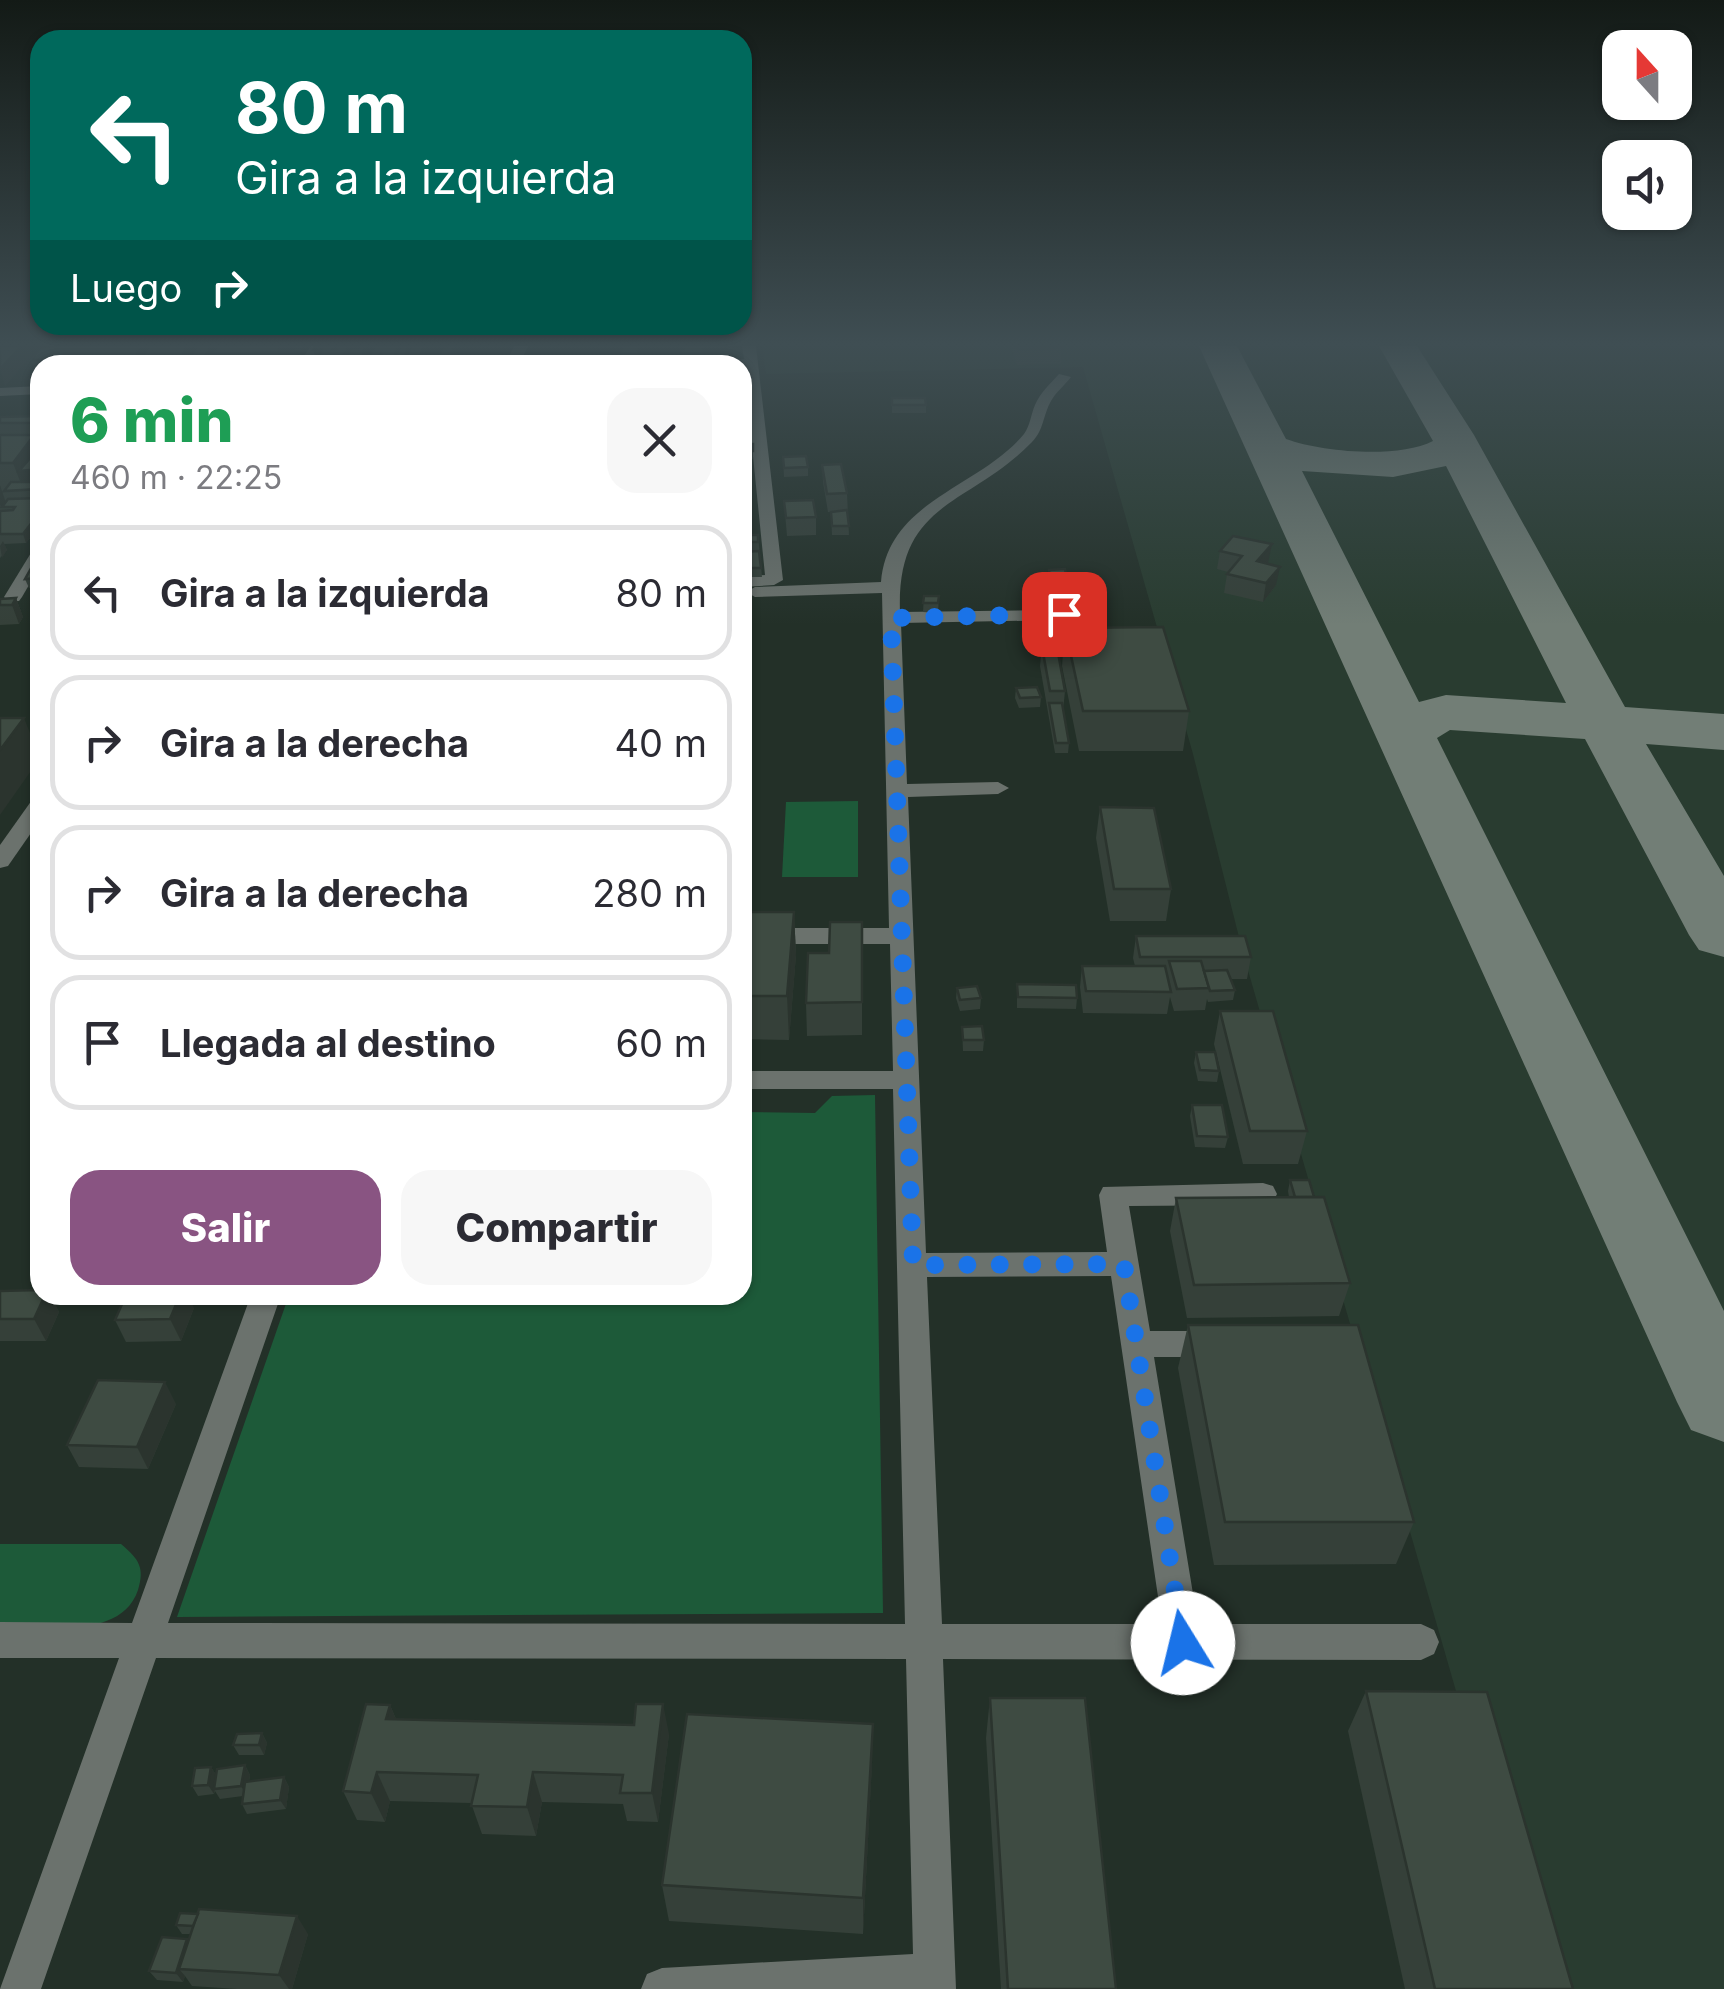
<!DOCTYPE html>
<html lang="es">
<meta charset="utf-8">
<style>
body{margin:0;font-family:Inter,sans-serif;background:#f7f7f7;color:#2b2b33;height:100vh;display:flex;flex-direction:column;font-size:38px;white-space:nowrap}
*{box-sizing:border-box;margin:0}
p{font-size:32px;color:#7c7c81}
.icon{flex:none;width:55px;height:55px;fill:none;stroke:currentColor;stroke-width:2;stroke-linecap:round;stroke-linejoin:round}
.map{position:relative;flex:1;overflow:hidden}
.details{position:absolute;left:30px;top:355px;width:722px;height:950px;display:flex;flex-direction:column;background:#fff;border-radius:30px;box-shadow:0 2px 8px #0004}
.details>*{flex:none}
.banner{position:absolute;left:30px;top:30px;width:722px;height:305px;border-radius:30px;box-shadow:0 2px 8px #0004;background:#00695c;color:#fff;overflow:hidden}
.needle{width:65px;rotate:339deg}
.controls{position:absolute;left:1602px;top:30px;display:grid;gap:20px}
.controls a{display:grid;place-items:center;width:90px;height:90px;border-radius:20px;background:#fff;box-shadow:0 2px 8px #0004;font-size:50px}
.pin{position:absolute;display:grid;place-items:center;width:85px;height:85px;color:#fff;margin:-42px;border-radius:20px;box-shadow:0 5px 15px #0006}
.me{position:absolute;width:110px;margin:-55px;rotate:351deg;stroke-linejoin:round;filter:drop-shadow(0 0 8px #0008)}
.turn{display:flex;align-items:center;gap:35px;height:210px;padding:0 40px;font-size:45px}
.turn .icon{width:130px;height:130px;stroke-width:2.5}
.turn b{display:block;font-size:70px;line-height:85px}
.then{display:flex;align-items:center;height:95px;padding:0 40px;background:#0003;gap:20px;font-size:38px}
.round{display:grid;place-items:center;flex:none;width:105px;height:105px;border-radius:30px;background:#f7f7f7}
.headline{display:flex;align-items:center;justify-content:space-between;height:170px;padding:0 40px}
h1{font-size:60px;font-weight:800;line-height:75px;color:#1e9e55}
.primary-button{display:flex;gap:20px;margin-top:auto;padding:20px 40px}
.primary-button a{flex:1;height:115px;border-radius:30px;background:#895482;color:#fff;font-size:40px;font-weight:800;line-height:115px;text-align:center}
.primary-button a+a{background:#f7f7f7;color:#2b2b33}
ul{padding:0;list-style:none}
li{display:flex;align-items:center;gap:30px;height:135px;margin:0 20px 15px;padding:0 20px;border:5px solid #e1e1e2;border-radius:30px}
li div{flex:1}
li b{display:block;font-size:38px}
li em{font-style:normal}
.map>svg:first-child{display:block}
</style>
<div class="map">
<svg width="1724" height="1989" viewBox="0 0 1724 1989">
<rect width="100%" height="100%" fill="#233028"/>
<polygon fill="#293c30" points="762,346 1724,346 1724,1989 1542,1989 1243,953 1193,754 1083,367 766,374"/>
<g fill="#1d5a39">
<polygon points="858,801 858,877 782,877 786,802"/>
<polygon points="875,1095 883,1613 177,1617 289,1295 742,1295 743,1112 815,1113 832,1096"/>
<path d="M0 1544H121C139 1559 145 1568 138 1590 121 1641 41 1626 0 1626Z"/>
</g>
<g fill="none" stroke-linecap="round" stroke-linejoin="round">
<path fill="#727e76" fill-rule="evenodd" d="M1199 346H1237L1286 439C1322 452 1398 459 1433 441L1379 346H1417L1474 435 1625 707 1724 714V750L1646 744 1724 876V957L1699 950 1689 935 1585 739 1450 730 1437 738 1724 1311V1442L1691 1430 1677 1402ZM1446 466 1566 703 1446 695 1419 702 1302 471 1393 477Z"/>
<g fill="#6b726d" fill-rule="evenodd">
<polygon points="311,346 325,346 312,365 298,365"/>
<polygon points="514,346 528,346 519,365 505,365"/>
<polygon points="742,346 756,346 783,580 774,585 742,587 742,577 765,575 744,367 685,365 692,361 744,359"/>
<path d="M1059 374 1071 377C1065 385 1056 392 1051 401 1043 415 1044 430 1032 442 969 507 896 500 900 612L1065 610 1074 615 1065 620 901 623 907 784 998 782 1009 788 998 794 908 797 926 1253 1107 1252 1099 1195 1103 1187 1263 1183 1273 1186 1277 1194 1273 1202 1263 1205 1129 1206 1150 1331H1215L1226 1335 1231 1344 1226 1353 1215 1357H1154L1198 1624H1421L1434 1630 1439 1642 1434 1654 1421 1660 943 1659 956 1989H641L647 1974 662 1968 913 1954 906 1659 156 1658 41 1989H0L119 1658H0V1622L132 1623 251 1295H281L168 1623 905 1624 893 1089H742V1071H893L890 944H742V928H889L882 593 755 597 746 592 755 587 881 582C888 500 979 488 1024 434 1030 426 1031 414 1035 405 1040 393 1050 384 1059 374ZM1111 1276 1162 1624H942L927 1277Z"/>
<polygon points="40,386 40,394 0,396 0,388"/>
<polygon points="40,488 40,498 0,500 0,490"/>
<polygon points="40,547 40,566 22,597 19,601 7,601 4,597 34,548"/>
<rect x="0" y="734" width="40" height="12"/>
<polygon points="40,799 40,820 8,866 0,868 0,845 32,800"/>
</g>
</g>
<g fill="#354039">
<polygon points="50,346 191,346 192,349 195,348 197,346 304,346 301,350 295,350 296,353 289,365 215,365 215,363 214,365 40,365 40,384 39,384 31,360"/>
<polygon points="335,346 336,350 338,346 353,346 354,348 365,346 367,353 364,365 348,365 347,360 344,365 309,365 309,362 315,356 313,350"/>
<polygon points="375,346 399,346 399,348 424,346 425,353 421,364 408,364 408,361 406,365 398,365 397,361 396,365 384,365 383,361 381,365 368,365 367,361"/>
<polygon points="445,346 455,346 456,351 452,363 440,364 439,356"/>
<polygon points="640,346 638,363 625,362 621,353"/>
<polygon points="703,346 703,362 684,361 683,353"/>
<polygon points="1011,346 1061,346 1061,364 1017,365"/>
<polygon points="742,386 750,403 750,420 742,420"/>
<rect x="892" y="405" width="34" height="8"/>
<polygon points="40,416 40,440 36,440 38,447 40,445 40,525 26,543 4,544 7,550 0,558 0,417"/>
<polygon points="742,444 753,444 753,459 742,460"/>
<polygon points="783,457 808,467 808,476 784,477"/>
<polygon points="822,465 847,493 849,535 832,535 831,512 833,512 828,512 823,482"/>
<polygon points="784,501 816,517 816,535 787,536"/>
<polygon points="742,535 758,535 762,577 742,577"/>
<polygon points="1220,551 1268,563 1276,585 1263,602 1224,593 1227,574 1228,572 1217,569"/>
<polygon points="40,563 40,587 29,588 25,579"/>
<polygon points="1049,570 1067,580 1066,590 1051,590 1048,579"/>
<polygon points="924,596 939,596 938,613 923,612"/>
<polygon points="16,598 23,617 19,624 0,625 0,599"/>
<polygon points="1065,628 1189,711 1183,751 1079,751 1062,666"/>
<polygon points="1042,647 1065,691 1063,711 1069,743 1068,753 1055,753 1040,666"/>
<polygon points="1016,688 1041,697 1040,707 1019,708 1015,698"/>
<polygon points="1100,807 1171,889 1166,921 1110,921 1096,838"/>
<polygon points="742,912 794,912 796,955 789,1040 742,1039"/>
<polygon points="862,922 862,1035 807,1036 806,1003 829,953"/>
<polygon points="1136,936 1251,957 1247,979 1231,979 1235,990 1233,1000 1208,1002 1207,999 1205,1010 1174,1011 1170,997 1167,1014 1083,1013 1080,987 1082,966 1135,966 1133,958"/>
<polygon points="1017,984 1077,998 1076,1009 1017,1008"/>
<polygon points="957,988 981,998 980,1009 960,1011 956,998"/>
<polygon points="1220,1011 1307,1131 1298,1164 1243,1164 1214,1044"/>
<polygon points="962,1027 984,1040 983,1051 963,1051"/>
<polygon points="1196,1052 1219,1071 1217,1082 1198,1081 1194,1063"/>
<polygon points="1192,1105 1228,1137 1225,1148 1195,1147 1190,1116"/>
<polygon points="1290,1180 1314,1197 1350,1283 1339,1316 1187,1318 1170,1231 1176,1198 1289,1197 1288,1191"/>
<polygon points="0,1291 50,1295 59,1312 46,1341 0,1341"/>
<polygon points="194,1308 181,1341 126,1342 115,1320"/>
<polygon points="1188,1325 1414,1522 1396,1564 1214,1565 1178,1368"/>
<polygon points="176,1404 148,1469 79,1467 67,1445"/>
<polygon points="1366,1691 1573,1989 1405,1989 1348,1731"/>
<polygon points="990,1698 1116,1989 1001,1989 986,1738"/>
<polygon points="390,1705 396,1719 669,1734 658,1822 627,1821 623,1804 542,1802 536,1836 482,1834 471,1803 390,1801 385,1822 357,1820 343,1791"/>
<polygon points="262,1733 267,1743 264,1755 239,1755 233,1745"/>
<polygon points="872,1764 863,1934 669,1921 662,1885"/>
<polygon points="245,1765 250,1775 249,1782 284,1777 289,1787 286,1809 247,1814 242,1804 243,1796 220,1799 215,1791 214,1794 198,1796 192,1786 211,1767 216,1775"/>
<polygon points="176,1925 308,1934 292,1989 237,1989 192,1986 185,1976 183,1982 157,1980 149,1971 189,1940 191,1934 182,1934"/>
</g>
<g fill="#2b342e">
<polygon points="21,346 40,346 5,386 0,369"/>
<polygon points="138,346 153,346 138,364 136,356"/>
<polygon points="187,346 191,346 194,356 187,363 188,365 180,365 179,362"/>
<polygon points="211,346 217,346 212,354 215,363 214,365 203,365 202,362"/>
<polygon points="281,346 294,346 296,353 289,365 281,365 278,352"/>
<polygon points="350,346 353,346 354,351 344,365 340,365 339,361"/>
<polygon points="365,346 367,353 363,365 362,359"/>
<polygon points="424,346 425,353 421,364 420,356"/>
<polygon points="454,346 455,346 456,351 452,363 451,356"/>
<polygon points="34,435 40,450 34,450 40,465 40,487 23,489 13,463"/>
<polygon points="0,485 6,503 1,508 0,504"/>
<polygon points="40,512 40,525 26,543 23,534"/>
<polygon points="3,541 7,550 2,558 0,546"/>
<polygon points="1272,544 1268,563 1254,580 1257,561"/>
<polygon points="1280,567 1276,585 1263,602 1266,583"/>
<polygon points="16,598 23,617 19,624 12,605"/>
<polygon points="24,718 40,758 0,815 0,750"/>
<polygon points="794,912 796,955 789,1040 787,996"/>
<polygon points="45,1295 50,1295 59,1312 46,1341 34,1319"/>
<polygon points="180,1295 188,1295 194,1308 181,1341 170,1319"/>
<polygon points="165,1382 176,1404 148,1469 137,1447"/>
<polygon points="663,1704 669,1734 658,1822 652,1793"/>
<polygon points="390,1705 402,1734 386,1719"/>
<polygon points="873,1724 872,1764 863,1934 863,1898"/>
<polygon points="262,1733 267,1743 264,1755 259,1745"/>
<polygon points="245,1765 250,1775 246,1795 241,1786"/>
<polygon points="211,1767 217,1776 214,1794 208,1785"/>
<polygon points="377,1772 390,1801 385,1822 371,1793"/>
<polygon points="533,1772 542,1802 536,1836 527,1807"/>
<polygon points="284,1777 289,1787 286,1809 280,1800"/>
<polygon points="297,1916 308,1934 292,1989 289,1989 279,1975"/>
<polygon points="187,1939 194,1947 179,1969 185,1976 183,1982 176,1973"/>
</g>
<g fill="#3e4b42" stroke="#2b342e" stroke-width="2.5">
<polygon points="0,346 21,346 0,369"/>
<polygon points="62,346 142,346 136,356 31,360 41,347"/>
<polygon points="149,346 187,346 179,362 138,364"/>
<polygon points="197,346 211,346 202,362 187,363"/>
<polygon points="217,346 281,346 278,352 212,354"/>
<polygon points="315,346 334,346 332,350 336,350 338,346 350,346 339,361 309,362 312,356 319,356 322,350 313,350"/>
<polygon points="365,346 362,359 347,360 350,349"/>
<polygon points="375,346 398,346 394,357 383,358 381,353 378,361 367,361"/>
<polygon points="400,346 408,346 405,357 396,357"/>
<polygon points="411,346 424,346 420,356 407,356"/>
<polygon points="454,346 451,356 439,356 443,347"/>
<polygon points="623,346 639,346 638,355 621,353"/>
<polygon points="684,346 703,346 702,354 683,353"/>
<polygon points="1017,346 1061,346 1062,348 1018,349"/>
<polygon points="195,348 187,363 188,365 184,365 192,349"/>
<polygon points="611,357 625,357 625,365 612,365"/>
<rect x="580" y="360" width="16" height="5"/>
<polygon points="742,389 748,389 750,403 742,403"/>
<polygon points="892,398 925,398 926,405 892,405"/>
<polygon points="40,416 40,423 0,423 0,417"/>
<polygon points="0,435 34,435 13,463 0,463"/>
<rect x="742" y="444" width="11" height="7"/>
<polygon points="32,456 40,456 40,469 19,471"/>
<polygon points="806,456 808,467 784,468 783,457"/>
<polygon points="841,464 847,493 827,494 822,465"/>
<polygon points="11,482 40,482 40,489 4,491"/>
<polygon points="40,498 40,512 23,534 0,534 0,511 13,510 15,507 2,507 8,499"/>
<polygon points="813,500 816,517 786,518 784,501"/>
<polygon points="847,510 849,526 832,526 831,512"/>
<polygon points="742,535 758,535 758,542 749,542 749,549 742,549"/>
<polygon points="1233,536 1272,544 1257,561 1280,567 1266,583 1227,574 1242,556 1220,551"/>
<polygon points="759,551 761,568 742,568 742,552"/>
<polygon points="34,563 40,563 40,578 25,579"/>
<polygon points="1065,569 1067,580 1051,580 1049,570"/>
<polygon points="924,596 939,596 938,603 923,603"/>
<polygon points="16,598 12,605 0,605 0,599"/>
<polygon points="1163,627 1189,711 1083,711 1065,628"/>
<polygon points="1042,647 1057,647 1065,691 1050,691"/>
<polygon points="1037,687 1041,697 1020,698 1016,688"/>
<polygon points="1049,703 1062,703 1069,743 1056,743"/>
<polygon points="0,718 24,718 0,750"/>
<polygon points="1100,807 1154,808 1171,889 1114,889"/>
<polygon points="742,912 794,912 787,996 742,996"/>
<polygon points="830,922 862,922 862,1002 806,1003 808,953 829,953"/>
<polygon points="1136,936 1245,936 1251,957 1140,957"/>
<polygon points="1169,961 1201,961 1209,988 1177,989"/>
<polygon points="1082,966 1165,966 1171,992 1086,991"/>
<polygon points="1227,970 1235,990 1210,991 1204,971"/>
<polygon points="1017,984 1076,985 1077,998 1018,997"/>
<polygon points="977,986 981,998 960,1000 957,988"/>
<polygon points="1220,1011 1273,1011 1307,1131 1250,1131"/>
<polygon points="982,1026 984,1040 963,1040 962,1027"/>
<polygon points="1196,1052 1215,1052 1219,1071 1200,1070"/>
<polygon points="1192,1105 1222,1105 1228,1137 1197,1136"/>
<polygon points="1290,1180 1309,1180 1314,1197 1295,1197"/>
<polygon points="1324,1197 1350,1283 1194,1285 1176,1198"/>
<polygon points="40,1290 40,1295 45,1295 34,1319 0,1319 0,1291"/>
<polygon points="126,1295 180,1295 170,1319 115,1320"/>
<polygon points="1188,1325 1358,1325 1414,1522 1225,1522"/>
<polygon points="98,1380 165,1382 137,1447 67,1445"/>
<polygon points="1366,1691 1487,1692 1573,1989 1435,1989"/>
<polygon points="990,1698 1085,1698 1116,1989 1008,1989"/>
<polygon points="366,1704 390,1705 386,1719 634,1725 636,1704 663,1704 652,1793 620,1793 623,1775 533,1772 527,1807 471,1806 478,1775 377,1772 371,1793 343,1791"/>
<polygon points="687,1714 873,1724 863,1898 662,1885"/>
<polygon points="262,1733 259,1745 233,1745 237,1734"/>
<polygon points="245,1765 241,1786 214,1789 217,1769"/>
<polygon points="211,1767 208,1785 192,1786 195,1768"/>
<polygon points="284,1777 280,1800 242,1804 245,1782"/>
<polygon points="199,1909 297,1916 279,1975 179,1969"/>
<polygon points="180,1913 198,1914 193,1926 176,1925"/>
<polygon points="162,1937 187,1939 176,1973 149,1971"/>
</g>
<linearGradient id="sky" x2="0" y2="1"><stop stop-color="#131a16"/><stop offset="0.55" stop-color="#3f4e53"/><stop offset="1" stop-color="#3f4e53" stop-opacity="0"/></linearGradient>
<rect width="1724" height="625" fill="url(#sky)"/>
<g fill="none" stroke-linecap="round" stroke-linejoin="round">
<polyline stroke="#1a73e8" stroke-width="18" stroke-dasharray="0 32.4" points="1064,614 891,618 913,1265 1124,1264 1183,1643"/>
</g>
</svg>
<div class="controls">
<a><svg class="needle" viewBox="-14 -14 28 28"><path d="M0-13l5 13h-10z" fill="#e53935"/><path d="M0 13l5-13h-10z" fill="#7c7c81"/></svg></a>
<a><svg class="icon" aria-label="sound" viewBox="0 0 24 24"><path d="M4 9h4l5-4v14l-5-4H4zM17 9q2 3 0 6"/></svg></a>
</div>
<div class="pin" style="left:1064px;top:614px;background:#d93025"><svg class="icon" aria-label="arrive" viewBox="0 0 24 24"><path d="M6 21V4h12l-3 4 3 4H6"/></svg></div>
<svg class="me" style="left:1183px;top:1643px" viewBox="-20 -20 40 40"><circle r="19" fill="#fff"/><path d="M0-13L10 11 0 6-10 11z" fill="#1a73e8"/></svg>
<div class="banner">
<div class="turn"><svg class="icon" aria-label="left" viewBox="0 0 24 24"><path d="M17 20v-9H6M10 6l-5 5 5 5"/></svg><div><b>80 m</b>Gira a la izquierda</div></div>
<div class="then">Luego<svg class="icon" aria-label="right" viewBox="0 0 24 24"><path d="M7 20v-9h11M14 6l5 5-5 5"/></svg></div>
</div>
<section class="details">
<div class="headline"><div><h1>6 min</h1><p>460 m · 22:25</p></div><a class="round"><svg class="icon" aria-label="close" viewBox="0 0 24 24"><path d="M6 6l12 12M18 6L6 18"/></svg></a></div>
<ul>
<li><svg class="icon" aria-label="left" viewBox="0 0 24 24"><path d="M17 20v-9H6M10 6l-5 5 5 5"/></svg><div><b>Gira a la izquierda</b></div><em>80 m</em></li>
<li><svg class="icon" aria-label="right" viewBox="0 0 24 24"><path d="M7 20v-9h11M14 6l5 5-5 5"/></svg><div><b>Gira a la derecha</b></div><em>40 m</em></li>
<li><svg class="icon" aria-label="right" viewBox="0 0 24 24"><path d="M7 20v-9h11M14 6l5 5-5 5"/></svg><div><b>Gira a la derecha</b></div><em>280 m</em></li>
<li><svg class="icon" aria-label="arrive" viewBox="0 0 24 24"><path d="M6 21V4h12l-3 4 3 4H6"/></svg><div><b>Llegada al destino</b></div><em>60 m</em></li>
</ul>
<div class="primary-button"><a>Salir</a><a>Compartir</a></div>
</section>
</div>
